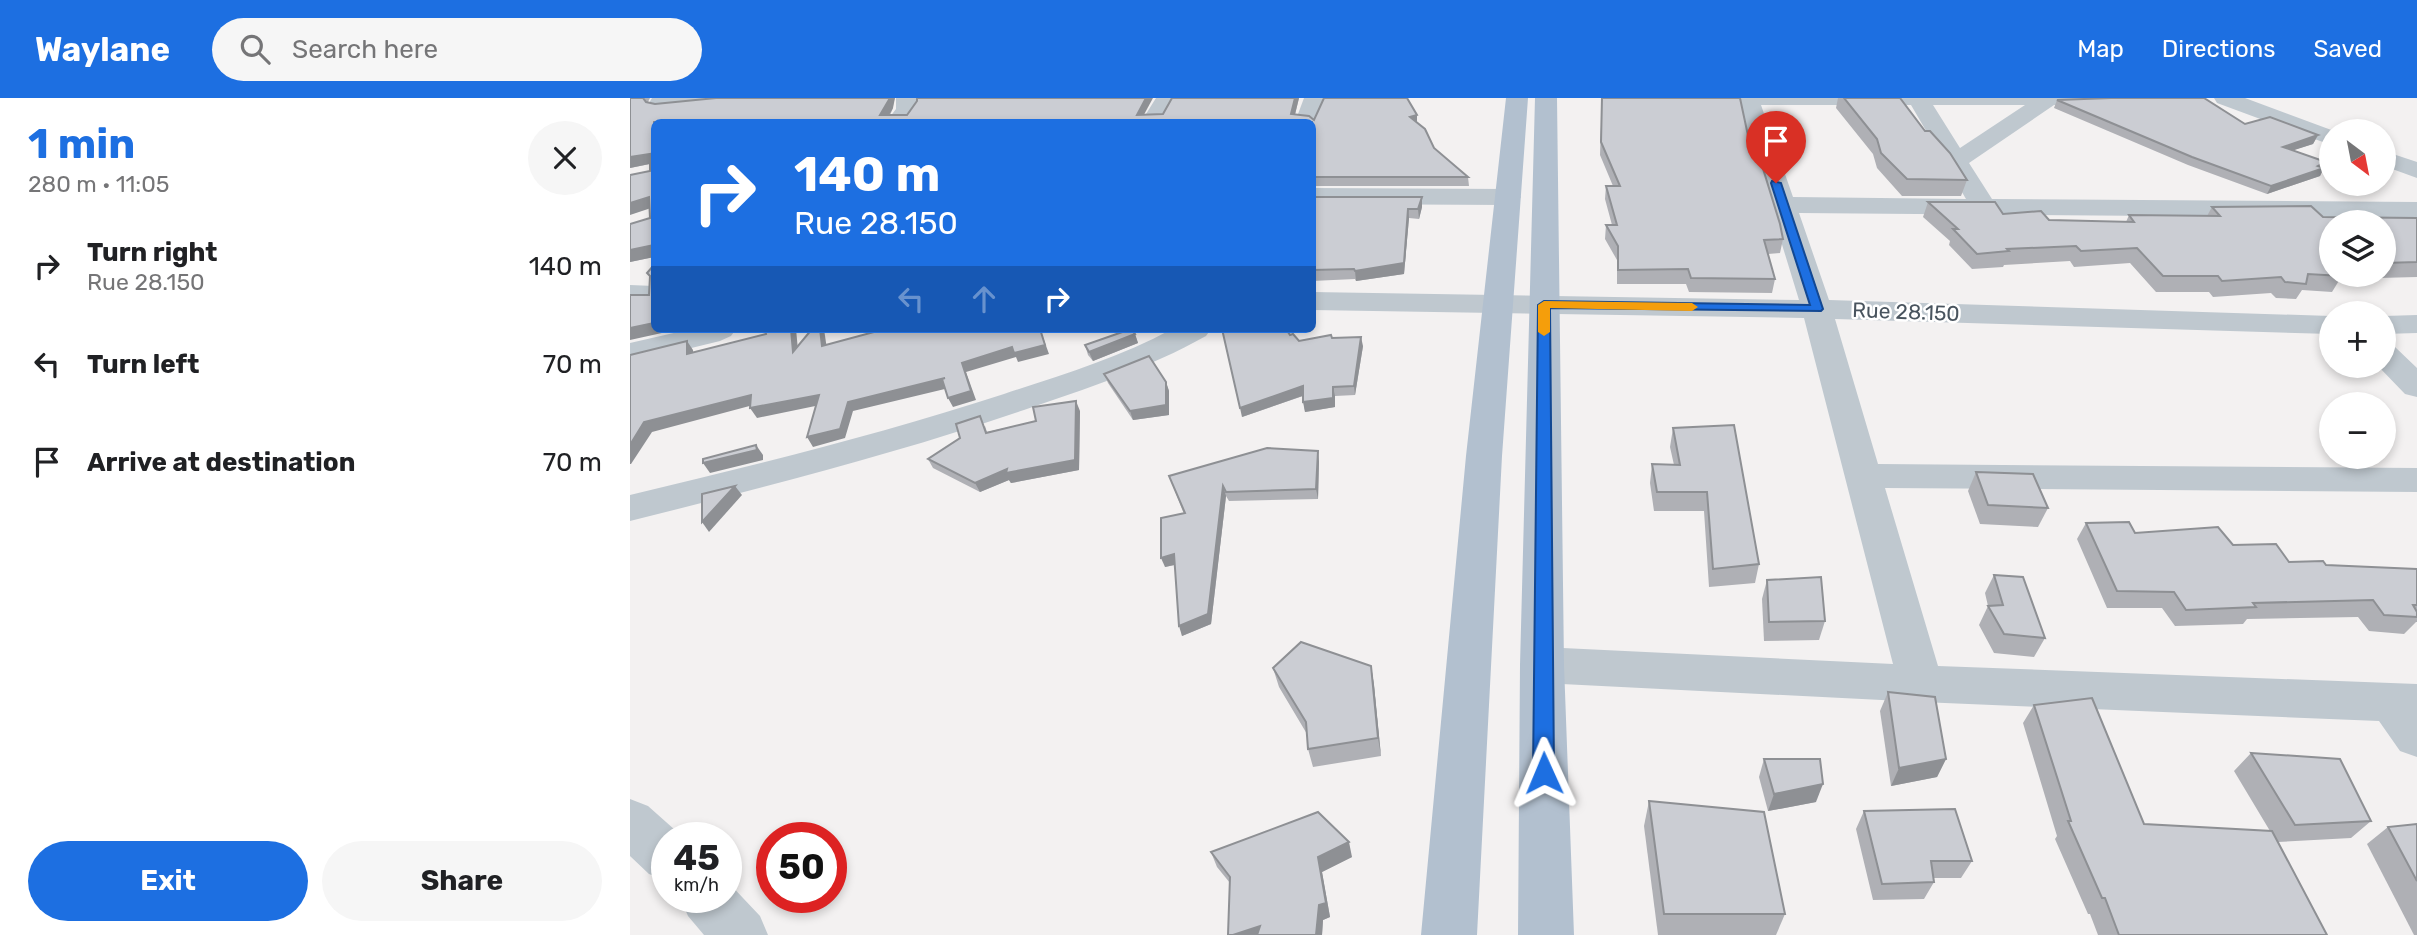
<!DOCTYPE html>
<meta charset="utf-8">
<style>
body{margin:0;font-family:Rubik,sans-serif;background:#f6f6f6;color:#202124;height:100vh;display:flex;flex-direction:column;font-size:26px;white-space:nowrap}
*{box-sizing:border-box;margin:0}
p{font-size:23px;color:#757577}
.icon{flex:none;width:38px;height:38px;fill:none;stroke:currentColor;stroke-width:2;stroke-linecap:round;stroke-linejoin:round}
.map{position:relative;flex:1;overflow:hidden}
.details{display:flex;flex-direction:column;background:#fff;width:630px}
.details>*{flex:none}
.banner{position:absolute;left:21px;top:21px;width:665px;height:214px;border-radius:10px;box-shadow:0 4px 10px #0003;background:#1d6fe1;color:#fff;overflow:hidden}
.needle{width:46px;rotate:148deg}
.buttons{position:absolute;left:1689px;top:21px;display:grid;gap:14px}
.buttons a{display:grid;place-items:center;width:77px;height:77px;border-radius:50%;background:#fff;box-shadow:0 4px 10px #0003;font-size:35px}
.speed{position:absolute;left:21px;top:724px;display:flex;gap:14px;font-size:35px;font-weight:700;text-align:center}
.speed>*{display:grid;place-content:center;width:91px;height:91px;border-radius:50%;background:#fff;box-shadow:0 4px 10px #0003;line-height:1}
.speed small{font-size:18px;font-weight:400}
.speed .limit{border:10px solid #d22;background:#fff;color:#111}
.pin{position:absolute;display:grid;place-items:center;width:60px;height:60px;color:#fff;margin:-72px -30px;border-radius:50% 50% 50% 0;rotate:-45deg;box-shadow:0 0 7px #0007}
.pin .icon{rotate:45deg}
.me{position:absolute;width:77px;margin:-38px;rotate:359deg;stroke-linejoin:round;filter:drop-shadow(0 0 5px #0008)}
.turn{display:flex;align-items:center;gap:24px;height:147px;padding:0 28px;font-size:32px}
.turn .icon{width:91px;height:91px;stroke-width:2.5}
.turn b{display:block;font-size:49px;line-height:60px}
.lanes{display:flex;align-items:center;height:66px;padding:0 28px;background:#0003;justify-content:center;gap:35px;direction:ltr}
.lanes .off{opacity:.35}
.round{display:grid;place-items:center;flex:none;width:74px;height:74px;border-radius:37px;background:#f6f6f6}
.headline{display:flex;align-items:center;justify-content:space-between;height:119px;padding:0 28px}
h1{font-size:42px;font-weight:700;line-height:52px;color:#1d6fe1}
.cta{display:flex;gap:14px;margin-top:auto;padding:14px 28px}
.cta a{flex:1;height:80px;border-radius:42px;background:#1d6fe1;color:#fff;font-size:28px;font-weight:700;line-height:80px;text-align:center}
.cta a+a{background:#f6f6f6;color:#202124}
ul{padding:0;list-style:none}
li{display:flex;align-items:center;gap:21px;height:98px;padding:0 28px}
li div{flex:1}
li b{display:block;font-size:26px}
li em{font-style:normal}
header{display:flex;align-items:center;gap:42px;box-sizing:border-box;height:98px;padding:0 35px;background:#1d6fe1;color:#fff}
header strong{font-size:33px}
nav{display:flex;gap:38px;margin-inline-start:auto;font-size:24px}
.search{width:490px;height:63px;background:#f6f6f6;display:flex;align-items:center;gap:18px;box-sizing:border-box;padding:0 24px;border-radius:38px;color:#757577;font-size:26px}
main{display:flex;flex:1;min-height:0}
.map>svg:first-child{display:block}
</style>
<header>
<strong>Waylane</strong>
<div class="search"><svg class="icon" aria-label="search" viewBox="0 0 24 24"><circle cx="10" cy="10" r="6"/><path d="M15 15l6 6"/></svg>Search here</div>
<nav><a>Map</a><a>Directions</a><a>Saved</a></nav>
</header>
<main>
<section class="details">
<div class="headline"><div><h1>1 min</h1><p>280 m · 11:05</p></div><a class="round"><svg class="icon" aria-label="close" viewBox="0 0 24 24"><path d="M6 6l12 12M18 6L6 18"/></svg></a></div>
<ul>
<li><svg class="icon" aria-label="right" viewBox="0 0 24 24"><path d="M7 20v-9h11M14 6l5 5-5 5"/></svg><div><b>Turn right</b><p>Rue 28.150</p></div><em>140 m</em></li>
<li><svg class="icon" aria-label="left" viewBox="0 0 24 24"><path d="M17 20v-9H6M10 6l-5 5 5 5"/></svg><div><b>Turn left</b></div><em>70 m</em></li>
<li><svg class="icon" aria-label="arrive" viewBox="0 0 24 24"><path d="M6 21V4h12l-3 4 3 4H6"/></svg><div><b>Arrive at destination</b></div><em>70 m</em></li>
</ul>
<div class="cta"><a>Exit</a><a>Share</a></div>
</section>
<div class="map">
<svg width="1787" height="837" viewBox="0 0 1787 837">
<rect width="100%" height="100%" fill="#f3f1f1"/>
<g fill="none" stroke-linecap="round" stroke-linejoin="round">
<g fill="#bfc8cf" fill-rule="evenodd">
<polygon points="22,0 99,0 96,5 88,7 30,12 22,10 19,5"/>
<polygon points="266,0 288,0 288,12 279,24 256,24 266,11"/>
<polygon points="526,0 548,0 533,24 511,24"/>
<polygon points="674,0 696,0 684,29 682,24 665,24"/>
<path d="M1100 0H1483L1480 5 1424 7 1339 65 1362 101 1787 104V120L1169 115 1199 202 1701 218V236L1205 221 1248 366 1787 370V394L1255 390 1308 568 1787 586V659L1770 653 1749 623 1291 604 912 585 896 580 890 567 896 554 912 549 1263 566 1174 220 682 212V194L1169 202 1109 6ZM1131 7H1281L1336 101 1163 99ZM1303 7H1395L1330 50Z"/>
<polygon points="1584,0 1615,0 1704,33 1701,33 1701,47 1587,5"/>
<polygon points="1754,53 1787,64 1787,80 1754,68"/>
<polygon points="682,90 878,91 887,94 891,99 887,104 878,107 682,106"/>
<polygon points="0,187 24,188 24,206 0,205"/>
<polygon points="1787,217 1787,235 1754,236 1754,218"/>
<polygon points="61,231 106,231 101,238 90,243 0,265 0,245"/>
<path d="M542 231H581L576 238C519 270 456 291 394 312 265 356 132 390 0 423V397C126 367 251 336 374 296 431 277 489 260 542 231Z"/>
<polygon points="1754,246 1765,249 1787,270 1787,299 1775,296 1748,268 1754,268"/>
<polygon points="0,701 18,708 54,740 37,740 37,783 19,776 0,758"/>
<polygon points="96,782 130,818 138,837 74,837 58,818 50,800 96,800"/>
</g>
<g fill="#b2c0cf" fill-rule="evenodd">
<polygon points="876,0 898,0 872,358 847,837 791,837 836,358"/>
<polygon points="905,0 927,0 934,567 944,837 888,837 890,567"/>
</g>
</g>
<g fill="#afb0b5" fill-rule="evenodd">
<polygon points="0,0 20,0 18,4 25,6 263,10 260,17 514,17 533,16 542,0 669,0 665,17 684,22 787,17 787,25 804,50 838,79 839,88 682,88 682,24 24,24 24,159 0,164 0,126 20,120 20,66 0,70"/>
<polygon points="972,0 1120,47 1153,141 1150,155 1138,156 1145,181 1142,195 1059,194 1056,186 987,186 987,162 975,141 976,127 982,127 975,101 976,88 983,88 970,57"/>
<polygon points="1208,0 1270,0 1295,33 1337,82 1331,98 1272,98 1247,70 1243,56 1206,10"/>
<polygon points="1427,2 1615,26 1688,37 1683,46 1663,52 1696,64 1690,78 1637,96 1558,67 1424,10"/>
<polygon points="682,99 792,109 789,121 779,120 774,176 726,183 725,181 682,183"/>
<path d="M1298 104 1419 122 1496 124 1499 117 1577 118 1582 109 1693 119 1787 120V179L1710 181 1702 194 1672 192 1666 201 1646 200 1641 195 1583 199 1579 194H1526L1500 165 1444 169 1440 163 1374 167 1373 169 1342 171 1319 147 1320 143 1293 119ZM1701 124H1754V177H1701Z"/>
<polygon points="505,236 508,245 463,263 458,257 455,247"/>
<polygon points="660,237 669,243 702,240 733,248 725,297 705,298 705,309 675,314 673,298 612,319"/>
<polygon points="474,276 536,284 539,293 539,317 503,322 478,285"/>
<polygon points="450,313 449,372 381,385 379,382 350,394 303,370 298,361 355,328 357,334"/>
<polygon points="1043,330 1129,466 1125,485 1079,489 1074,413 1024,413 1020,385 1022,366 1044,367 1040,349"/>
<polygon points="689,363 688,401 599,403 596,398 581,526 552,538 545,467 535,469 554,416 539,378"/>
<polygon points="1346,374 1418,410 1408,429 1350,426 1338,393"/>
<polygon points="1456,425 1505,435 1603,447 1659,464 1696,467 1787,471 1787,524 1786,524 1774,536 1739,533 1728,519 1617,521 1613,526 1545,528 1532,510 1477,510 1447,441"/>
<polygon points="1364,477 1415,540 1404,559 1364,555 1349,527 1358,508 1355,495"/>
<polygon points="1137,482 1195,523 1189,542 1134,543 1132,501"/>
<polygon points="741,568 744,587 751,658 683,669 678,651 677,636 649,589 643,570"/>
<polygon points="1258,594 1316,661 1307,679 1261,688 1250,613"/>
<polygon points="1404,607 1514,726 1640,733 1604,673 1621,655 1741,723 1721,740 1648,744 1697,837 1468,837 1460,816 1458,816 1425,741 1427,738 1393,625"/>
<polygon points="1134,661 1186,704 1138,713 1129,679"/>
<polygon points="1019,703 1155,816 1146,837 1028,837 1014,728"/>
<polygon points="1234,713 1342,763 1331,780 1303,780 1304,784 1294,801 1243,802 1226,731"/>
<polygon points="1787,726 1787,837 1784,837 1737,746 1758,729"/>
<polygon points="581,754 722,759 692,774 700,819 693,822 692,837 598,837 600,785 587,769"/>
</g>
<g fill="#8e9094">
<polygon points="260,0 265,0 263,10 255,24 250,17"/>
<polygon points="516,0 523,0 510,24 507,17"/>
<polygon points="665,0 669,0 663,24 661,16"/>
<polygon points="787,17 787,26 780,19"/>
<polygon points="1688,37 1683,46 1649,57 1653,49"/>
<polygon points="20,56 24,65 0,70 0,59"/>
<polygon points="1696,64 1692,71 1694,70 1690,78 1637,96 1641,88"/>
<polygon points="19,99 24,109 0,117 0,105"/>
<polygon points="792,99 792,109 789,121 788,111"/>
<polygon points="778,111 779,120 774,176 726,183 725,173"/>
<polygon points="24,147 24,159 0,164 0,152"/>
<polygon points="24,225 24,231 50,231 0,242 0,230"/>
<polygon points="161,231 166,231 169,263 163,254"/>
<polygon points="190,231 194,231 198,258 192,248"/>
<polygon points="410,231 419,256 388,264 386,259 336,274 346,302 323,309 318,300 332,265"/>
<polygon points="505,236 508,245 463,263 459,254"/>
<polygon points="731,239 733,248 725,297 724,288"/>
<polygon points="57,243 63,252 64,265 57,256"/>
<polygon points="315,280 319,290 223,313 215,340 183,349 177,339 218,304"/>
<polygon points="536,284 539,293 539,317 503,322 500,313"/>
<polygon points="673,288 675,297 612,319 610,310"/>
<polygon points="703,289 705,298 705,309 675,314 673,304"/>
<polygon points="121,297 127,306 22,334 1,366 0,366 0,347 14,324"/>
<polygon points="189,297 195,306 127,320 120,310"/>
<polygon points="446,303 450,313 449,372 381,385 379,382 350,394 345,385"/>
<polygon points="126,347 133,357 133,362 80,375 73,365"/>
<polygon points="688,353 689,363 688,401 686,391"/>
<polygon points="105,388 112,397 79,434 72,424"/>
<polygon points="593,388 596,398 581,526 552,538 549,528"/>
<polygon points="544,456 548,466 535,469 531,460"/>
<polygon points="741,568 744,587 751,658 748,640"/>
<polygon points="1316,661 1307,679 1261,688 1269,670"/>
<polygon points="1193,686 1186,704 1138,713 1144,696"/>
<polygon points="719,744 722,759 692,774 700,819 693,822 692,837 686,837 688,759"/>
<polygon points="630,828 634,837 603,837"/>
</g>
<g fill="#cbcdd3" stroke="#8e9094" stroke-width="2">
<polygon points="0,0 13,0 16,4 25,6 86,0 260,0 250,17 277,17 287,3 287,0 516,0 507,17 533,16 542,0 665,0 661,16 679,18 684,22 694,0 777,0 787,17 780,19 795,31 804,50 838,79 682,79 682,24 24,24 24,147 0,152 0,126 20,120 19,99 0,105 0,77 20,73 20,56 0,59"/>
<polygon points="972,0 1110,0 1120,47 1122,47 1130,61 1150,126 1153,141 1134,142 1145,181 1061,180 1058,171 988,172 988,148 976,127 987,127 976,88 990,88 971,44"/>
<polygon points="1214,0 1270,0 1295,33 1300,33 1320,55 1337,82 1277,81 1251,55 1247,41"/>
<polygon points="1481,0 1574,0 1615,26 1640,19 1688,37 1653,49 1696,64 1688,68 1694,70 1641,88 1562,59 1427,2"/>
<polygon points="682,99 792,99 788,111 778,111 774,165 725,173 724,171 682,172"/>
<polygon points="1298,104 1365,104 1373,116 1411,113 1419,122 1504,124 1499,117 1590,118 1582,109 1681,108 1693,119 1787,120 1787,164 1754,165 1754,124 1701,124 1701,166 1697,166 1701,169 1701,177 1710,177 1712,178 1678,176 1676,186 1655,184 1651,179 1592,183 1588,178 1533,178 1507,150 1451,153 1446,148 1377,151 1379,153 1347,156 1323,131 1328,131"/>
<polygon points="24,167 24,225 0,230 0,197 19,197 20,178 17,175"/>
<polygon points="135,231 161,231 163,254 182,231 190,231 192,248 255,231 410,231 415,247 384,255 382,249 332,265 341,293 318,300 312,281 315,280 218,304 210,331 177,339 189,297 120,310 121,297 14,324 0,347 0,257 57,243 57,256 136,236"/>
<polygon points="501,231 505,236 459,254 455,247"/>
<polygon points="592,231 656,231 660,237 663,236 669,243 701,237 702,240 731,239 724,288 703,289 703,300 673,304 673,288 610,310"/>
<polygon points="519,258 536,284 536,307 500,313 474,276"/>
<polygon points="446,303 445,362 376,375 377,371 345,385 298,361 330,340 326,326 350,318 356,335 406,323 403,309"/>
<polygon points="1104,327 1129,466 1083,471 1077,394 1027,394 1022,366 1050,367 1043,330"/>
<polygon points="126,347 127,352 73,365 73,361"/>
<polygon points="637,350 688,353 686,391 596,394 593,388 578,516 549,528 544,456 531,460 531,420 555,415 539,378"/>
<polygon points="1346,374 1403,376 1418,410 1358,407"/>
<polygon points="105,388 72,424 72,396"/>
<polygon points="1499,424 1505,435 1588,429 1603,447 1646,446 1659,464 1693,463 1696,467 1787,471 1787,507 1783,507 1787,514 1787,519 1754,517 1743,502 1623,505 1626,509 1556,512 1544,494 1487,493 1456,425"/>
<polygon points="1364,477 1393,479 1415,540 1374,536 1358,508 1373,507"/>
<polygon points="1191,479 1195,523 1139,524 1137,482"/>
<polygon points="671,544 741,568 748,640 678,651 676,624 643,570"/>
<polygon points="1258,594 1305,599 1316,661 1269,670"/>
<polygon points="1462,600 1514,726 1642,733 1697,837 1489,837 1475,800 1472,800 1438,723 1441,723 1404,607"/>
<polygon points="1621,655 1710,661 1741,723 1665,727"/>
<polygon points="1134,661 1190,661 1193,686 1144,696"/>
<polygon points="1019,703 1134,714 1155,816 1034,816"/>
<polygon points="1325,711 1342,763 1301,763 1304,784 1252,786 1234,713"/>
<polygon points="688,714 719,744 688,759 696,805 689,807 686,837 627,837 630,828 603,837 598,837 600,779 581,754"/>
<polygon points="1787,726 1787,783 1758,729"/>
</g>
<polygon fill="#1d6fe1" stroke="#134892" stroke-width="2" points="1142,83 1151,85 1193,211 1191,213 920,210 924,675 921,681 914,684 906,681 903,675 908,207 914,203 1180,207 1141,85"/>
<polygon fill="#f59e0b" points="914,203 1062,205 1068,209 1062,213 920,210 920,234 914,238 908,234 908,207"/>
<g text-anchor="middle" stroke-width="5" stroke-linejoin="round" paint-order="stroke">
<g font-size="21" fill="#49545e" stroke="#fff">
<text transform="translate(1276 214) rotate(2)" y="7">Rue 28.150</text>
</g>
</g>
</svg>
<div class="buttons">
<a><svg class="needle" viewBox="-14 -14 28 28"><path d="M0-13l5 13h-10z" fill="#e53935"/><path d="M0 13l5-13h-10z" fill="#757577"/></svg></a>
<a><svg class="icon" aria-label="layers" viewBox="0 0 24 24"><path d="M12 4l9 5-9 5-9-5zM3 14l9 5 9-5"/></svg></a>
<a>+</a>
<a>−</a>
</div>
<div class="speed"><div>45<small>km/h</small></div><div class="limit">50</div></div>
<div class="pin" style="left:1146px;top:85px;background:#d93025"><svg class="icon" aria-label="arrive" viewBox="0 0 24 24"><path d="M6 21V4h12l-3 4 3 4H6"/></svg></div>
<svg class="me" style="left:914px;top:675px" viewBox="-20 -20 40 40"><path d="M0-17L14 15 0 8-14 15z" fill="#1d6fe1" stroke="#fff" stroke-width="4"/></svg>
<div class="banner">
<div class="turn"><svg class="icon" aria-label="right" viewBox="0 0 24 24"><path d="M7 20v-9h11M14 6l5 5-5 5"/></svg><div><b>140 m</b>Rue 28.150</div></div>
<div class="lanes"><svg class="icon off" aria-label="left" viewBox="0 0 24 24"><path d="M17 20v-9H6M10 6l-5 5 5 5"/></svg><svg class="icon off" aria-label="ahead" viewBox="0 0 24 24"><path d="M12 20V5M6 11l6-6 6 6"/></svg><svg class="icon" aria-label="right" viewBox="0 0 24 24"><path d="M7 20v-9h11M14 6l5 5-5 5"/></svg></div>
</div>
</div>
</main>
